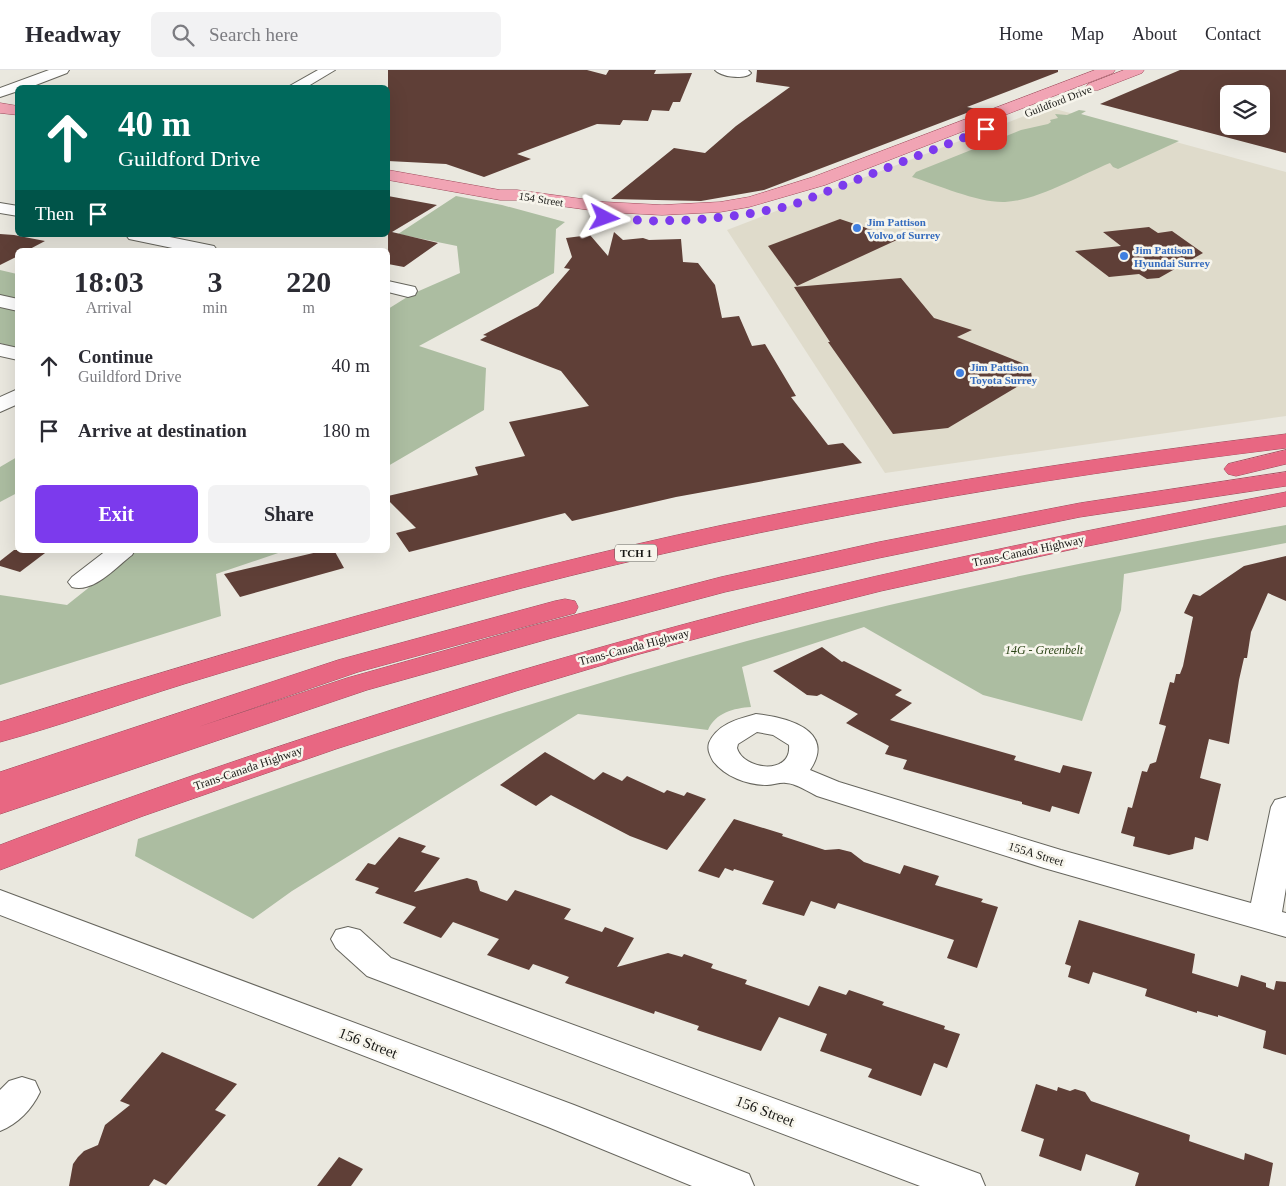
<!DOCTYPE html>
<style>
body{margin:0;font-family:"Times New Roman",serif;background:#f2f2f3;color:#2b2b33;height:100vh;display:flex;flex-direction:column;font-size:19px;white-space:nowrap}
*{box-sizing:border-box;margin:0}
p{font-size:16px;color:#7c7c81}
.icon{flex:none;width:28px;height:28px;fill:none;stroke:currentColor;stroke-width:2;stroke-linecap:round;stroke-linejoin:round}
.map{position:relative;flex:1;overflow:hidden}
.details{position:absolute;left:15px;top:178px;width:375px;height:305px;display:flex;flex-direction:column;background:#fff;border-radius:8px;box-shadow:0 5px 20px #0002}
.details>*{flex:none}
.top-card{position:absolute;left:15px;top:15px;width:375px;height:152px;border-radius:8px;box-shadow:0 5px 20px #0002;background:#00695c;color:#fff;overflow:hidden}
.tools{position:absolute;left:1220px;top:15px;display:grid;gap:10px}
.tools a{display:grid;place-items:center;width:50px;height:50px;border-radius:8px;background:#fff;box-shadow:0 5px 20px #0002;font-size:25px}
.pin{position:absolute;display:grid;place-items:center;width:42px;height:42px;color:#fff;margin:-21px;border-radius:10px;box-shadow:0 2px 8px #0006}
.me{position:absolute;width:55px;margin:-28px;rotate:94deg;stroke-linejoin:round;filter:drop-shadow(0 0 4px #0008)}
.turn{display:flex;align-items:center;gap:18px;height:105px;padding:0 20px;font-size:22px}
.turn .icon{width:65px;height:65px;stroke-width:2.5}
.turn b{display:block;font-size:35px;line-height:42px}
.then{display:flex;align-items:center;height:48px;padding:0 20px;background:#0003;gap:10px;font-size:19px}
.eta{display:flex;justify-content:space-evenly;align-items:center;height:85px;text-align:center}
.eta b{font-size:30px;font-weight:700;line-height:35px}
.action{display:flex;gap:10px;margin-top:auto;padding:10px 20px}
.action a{flex:1;height:58px;border-radius:8px;background:#7c3aed;color:#fff;font-size:20px;font-weight:700;line-height:58px;text-align:center}
.action a+a{background:#f2f2f3;color:#2b2b33}
ul{padding:0;list-style:none}
li{display:flex;align-items:center;gap:15px;height:65px;padding:0 20px}
li div{flex:1}
li b{display:block;font-size:19px}
li em{font-style:normal}
header{display:flex;align-items:center;gap:30px;box-sizing:border-box;height:70px;padding:0 25px;background:#fff;border-bottom:1px solid #e1e1e2}
header strong{font-size:24px}
nav{display:flex;gap:28px;margin-inline-start:auto;font-size:18px}
.search{width:350px;height:45px;background:#f2f2f3;display:flex;align-items:center;gap:12px;box-sizing:border-box;padding:0 18px;border-radius:8px;color:#7c7c81;font-size:19px}
.map>svg:first-child{display:block}
</style>
<header>
<strong>Headway</strong>
<div class="search"><svg class="icon" aria-label="search" viewBox="0 0 24 24"><circle cx="10" cy="10" r="6"/><path d="M15 15l6 6"/></svg>Search here</div>
<nav><a>Home</a><a>Map</a><a>About</a><a>Contact</a></nav>
</header>
<div class="map">
<svg width="1286" height="1116" viewBox="0 0 1286 1116">
<rect width="100%" height="100%" fill="#eae8df"/>
<polygon fill="#dfdbcb" points="1048,37 1286,102 1286,346 885,403 727,160"/>
<g fill="#acbda1">
<path d="M1079 40 1086 41 1081 44 1179 71 1118 99 1113 97 1110 93C1081 105 1036 131 1005 132 978 133 938 115 912 107L916 102 1021 60 1048 54 1051 52 1050 50 1058 48 1055 44 1067 45Z"/>
<polygon points="456,126 502,135 565,152 556,159 554,203 419,276 486,298 484,340 388,396 388,239 412,224 460,203 457,176 398,164"/>
<polygon points="0,200 17,204 17,278 0,273"/>
<polygon points="17,387 17,423 0,432 0,397"/>
<path d="M1286 455V473L1124 504 1121 540 1082 651 983 625 864 557 742 597 751 637C734 638 715 643 708 660L578 644 292 821 253 849 135 786 138 769C339 695 540 627 747 571 925 523 1105 487 1286 455Z"/>
<polygon points="136,480 287,480 216,504 221,546 0,615 0,525 67,535"/>
</g>
<g fill="#5f3f37" fill-rule="evenodd">
<polygon points="388,0 587,0 606,5 609,0 656,0 654,4 692,3 680,32 673,32 669,41 652,40 648,51 623,50 620,55 597,54 517,84 531,89 484,107 446,94 388,91"/>
<polygon points="757,0 1058,0 1058,2 967,37 977,39 764,120 701,131 611,129 674,78 705,83 736,56 790,17 756,12"/>
<path d="M1180 0H1286V83L1100 34ZM1229 24H1261V56H1229Z"/>
<polygon points="388,126 437,135 392,162 438,173 404,197 388,194"/>
<polygon points="840,149 899,169 797,216 768,176"/>
<polygon points="1149,157 1158,163 1172,161 1203,183 1159,208 1147,209 1139,204 1109,207 1075,181 1121,176 1103,162"/>
<polygon points="614,162 623,170 643,168 649,170 681,169 683,192 698,193 715,215 722,248 739,246 752,276 765,274 796,326 791,327 828,375 843,373 862,393 676,427 572,451 565,443 409,482 396,463 416,458 388,430 388,426 478,405 475,397 525,386 509,352 589,336 561,301 480,270 487,266 483,265 538,236 570,199 564,198 572,187 566,168 590,165 608,186"/>
<polygon points="0,164 14,165 45,171 28,180 18,180 18,186 0,195"/>
<polygon points="901,208 934,248 972,260 957,267 1030,296 1032,308 948,358 893,364 828,272 830,272 794,217"/>
<polygon points="14,480 49,480 20,502 0,496 0,491"/>
<polygon points="326,480 334,480 344,498 240,527 224,504"/>
<polygon points="1286,486 1286,531 1268,523 1251,562 1247,588 1244,588 1239,610 1229,674 1209,669 1200,708 1221,714 1208,771 1195,767 1193,779 1169,785 1133,776 1135,767 1121,763 1128,737 1132,738 1142,701 1147,702 1150,694 1156,692 1166,656 1159,654 1170,612 1174,613 1176,604 1180,604 1183,596 1193,547 1184,543 1193,524 1200,526 1244,496"/>
<polygon points="822,577 842,592 844,591 902,620 895,625 912,633 890,650 1016,686 1014,690 1060,703 1063,695 1092,702 1079,744 1052,736 1050,742 1022,734 1022,732 903,699 907,690 885,684 889,676 846,653 858,644 821,624 817,626 807,625 773,601"/>
<polygon points="545,682 594,710 603,702 622,711 627,706 664,723 667,720 684,726 687,722 706,729 667,780 630,766 551,725 536,736 500,715"/>
<polygon points="734,749 783,764 782,766 825,780 839,779 851,782 864,792 900,804 904,795 939,806 935,815 983,829 981,832 998,837 977,898 947,888 954,870 838,833 835,839 811,831 804,846 762,834 774,811 734,799 733,801 725,798 719,808 698,801"/>
<polygon points="399,767 426,776 421,782 440,788 414,822 467,808 477,811 480,821 507,831 515,820 571,839 564,849 602,862 605,857 634,868 617,897 668,883 682,887 684,884 713,894 711,898 747,910 745,914 809,936 819,916 846,925 849,920 884,932 882,935 945,956 944,959 960,964 947,998 934,993 921,1026 868,1007 872,999 820,981 827,964 779,947 761,981 697,960 699,956 655,941 654,944 565,913 569,907 533,894 529,900 487,885 499,869 453,852 441,868 403,853 416,837 375,823 379,818 355,810 368,793 375,795"/>
<polygon points="1079,850 1195,884 1192,903 1238,917 1241,905 1266,913 1266,917 1274,920 1276,911 1286,912 1286,985 1263,978 1266,961 1218,945 1218,947 1197,941 1197,943 1145,926 1147,919 1093,902 1089,914 1068,907 1071,896 1065,894"/>
<polygon points="162,982 237,1014 215,1040 226,1045 166,1115 154,1109 149,1116 69,1116 73,1094 78,1087 84,1081 98,1075 105,1055 130,1035 120,1031"/>
<polygon points="1036,1014 1057,1021 1058,1017 1070,1021 1075,1019 1085,1022 1091,1031 1190,1065 1189,1071 1244,1090 1245,1083 1273,1093 1269,1116 1135,1116 1139,1103 1086,1084 1081,1101 1039,1086 1044,1069 1021,1061"/>
<polygon points="339,1087 363,1099 351,1116 317,1116"/>
</g>
<g fill="none" stroke-linecap="round" stroke-linejoin="round">
<g stroke="#66655d" stroke-width="2">
<g id="minor">
<polygon points="49,0 69,0 67,3 28,18 18,18 18,21 0,27 0,18"/>
<polygon points="318,0 335,0 305,18 286,18"/>
<path d="M715 0H748L751 3C745 10 721 7 715 0Z"/>
<polygon points="0,133 18,136 18,146 0,143"/>
<polygon points="126,165 160,165 214,176 217,180 182,180 129,169"/>
<polygon points="388,211 415,217 417,221 415,225 408,227 388,222"/>
<polygon points="0,225 18,229 18,241 0,237"/>
<polygon points="0,274 18,278 18,290 0,286"/>
<polygon points="18,319 18,334 0,342 0,327"/>
<path d="M107 480H135L132 485C115 498 94 523 72 517L68 512 72 507Z"/>
<path d="M756 644C786 647 837 660 810 700L839 712 1061 780 1251 833 1271 737 1275 730 1286 727V818L1282 842 1286 843V867L1044 798 817 726C809 722 795 713 786 713 780 712 774 715 767 715 748 715 725 707 713 691 710 685 707 680 709 673 717 654 738 649 756 644ZM757 662 773 665 789 675C792 706 743 700 737 678L738 674Z"/>
<polygon points="0,820 574,1035 749,1104 754,1116 692,1116 548,1057 0,845"/>
<polygon points="348,857 360,860 391,888 980,1104 985,1116 920,1116 367,906 336,878 331,869 336,860"/>
<path d="M22 1007 35 1011 40 1022C32 1039 18 1054 0 1061V1020L9 1011Z"/>
</g>
</g>
<g stroke="#9f4b5c" stroke-width="1">
<g id="major">
<polygon points="1095,0 1115,0 1113,3 825,115 749,137 720,142 662,145 604,142 517,130 500,130 388,110 388,100 500,120 517,120 604,132 662,135 720,132 749,127 813,107"/>
<polygon points="1124,0 1144,0 1142,3 1098,20 1088,20 1086,17 1088,14"/>
<polygon points="0,33 18,36 18,45 0,43"/>
</g>
</g>
<g stroke="#9f4b5c" stroke-width="1">
<g id="highway">
<path d="M1286 364V378C1029 409 773 453 522 518 409 548 296 580 184 614 123 633 62 655 0 672V652C238 578 479 507 723 455 909 416 1098 387 1286 364Z"/>
<polygon points="1286,380 1286,394 1236,406 1228,404 1224,399 1228,394"/>
<polygon points="1286,402 1286,416 1080,447 879,488 725,522 552,568 367,620 0,744 0,702 338,590 555,531 565,529 575,531 578,537 575,543 358,602 198,657 347,608 532,556 721,507 879,472 1080,433"/>
<path d="M1286 422V436L1083 477 881 521 758 552 636 585 516 621 336 679 143 746 0 800V775L21 767C256 680 496 603 738 540 919 493 1103 457 1286 422Z"/>
</g>
</g>
<use href="#minor" fill="#fff" fill-rule="evenodd"/>
<use href="#major" fill="#f1a4b4" fill-rule="evenodd"/>
<use href="#highway" fill="#e86782" fill-rule="evenodd"/>
</g>
<g fill="none" stroke-linecap="round" stroke-linejoin="round">
<polyline stroke="#7c3aed" stroke-width="9" stroke-dasharray="0 16.2" points="605,148 651,151 694,150 742,145 790,136 986,59"/>
</g>
<g fill="#3f7fe0" stroke="#f7f5ec" stroke-width="2">
<circle cx="857" cy="158" r="5"/>
<circle cx="1124" cy="186" r="5"/>
<circle cx="960" cy="303" r="5"/>
</g>
<g text-anchor="middle" stroke-width="5" stroke-linejoin="round" paint-order="stroke">
<g font-size="11" fill="#181815" stroke="#f7f5ec">
<text transform="translate(1058 31) rotate(-21)" y="4">Guildford Drive</text>
<text transform="translate(541 129) rotate(9)" y="4">154 Street</text>
</g>
<g font-size="11" font-weight="bold" fill="#366cbe" stroke="#f7f5ec" text-anchor="start">
<text x="867" y="156">Jim Pattison<tspan x="867" dy="13">Volvo of Surrey</tspan></text>
<text x="1134" y="184">Jim Pattison<tspan x="1134" dy="13">Hyundai Surrey</tspan></text>
<text x="970" y="301">Jim Pattison<tspan x="970" dy="13">Toyota Surrey</tspan></text>
</g>
<rect fill="#f7f5ec" stroke="#5b5a56" stroke-width="1" x="615" y="474.5" width="42" height="17" rx="4"/>
<g font-size="11" font-weight="bold" fill="#181815">
<text x="636" y="487">TCH 1</text>
</g>
<g font-size="12" fill="#181815" stroke="#f7f5ec">
<text transform="translate(1028 481) rotate(-12)" y="4">Trans-Canada Highway</text>
<text transform="translate(634 577) rotate(-15)" y="4">Trans-Canada Highway</text>
<text transform="translate(248 698) rotate(-19)" y="4">Trans-Canada Highway</text>
<text transform="translate(1036 784) rotate(17)" y="4">155A Street</text>
</g>
<g font-size="12" font-style="italic" fill="#2b4416" stroke="#f7f5ec">
<text x="1044" y="584">14G - Greenbelt</text>
</g>
<g font-size="15" fill="#181815" stroke="#f7f5ec">
<text transform="translate(368 973) rotate(21)" y="5">156 Street</text>
<text transform="translate(765 1041) rotate(21)" y="5">156 Street</text>
</g>
</g>
</svg>
<div class="tools">
<a><svg class="icon" aria-label="layers" viewBox="0 0 24 24"><path d="M12 4l9 5-9 5-9-5zM3 14l9 5 9-5"/></svg></a>
</div>
<div class="pin" style="left:986px;top:59px;background:#d93025"><svg class="icon" aria-label="arrive" viewBox="0 0 24 24"><path d="M6 21V4h12l-3 4 3 4H6"/></svg></div>
<svg class="me" style="left:605px;top:148px" viewBox="-20 -20 40 40"><path d="M0-17L14 15 0 8-14 15z" fill="#7c3aed" stroke="#fff" stroke-width="4"/></svg>
<div class="top-card">
<div class="turn"><svg class="icon" aria-label="ahead" viewBox="0 0 24 24"><path d="M12 20V5M6 11l6-6 6 6"/></svg><div><b>40 m</b>Guildford Drive</div></div>
<div class="then">Then<svg class="icon" aria-label="arrive" viewBox="0 0 24 24"><path d="M6 21V4h12l-3 4 3 4H6"/></svg></div>
</div>
<section class="details">
<div class="eta">
<div><b>18:03</b><p>Arrival</p></div>
<div><b>3</b><p>min</p></div>
<div><b>220</b><p>m</p></div>
</div>
<ul>
<li><svg class="icon" aria-label="ahead" viewBox="0 0 24 24"><path d="M12 20V5M6 11l6-6 6 6"/></svg><div><b>Continue</b><p>Guildford Drive</p></div><em>40 m</em></li>
<li><svg class="icon" aria-label="arrive" viewBox="0 0 24 24"><path d="M6 21V4h12l-3 4 3 4H6"/></svg><div><b>Arrive at destination</b></div><em>180 m</em></li>
</ul>
<div class="action"><a>Exit</a><a>Share</a></div>
</section>
</div>
